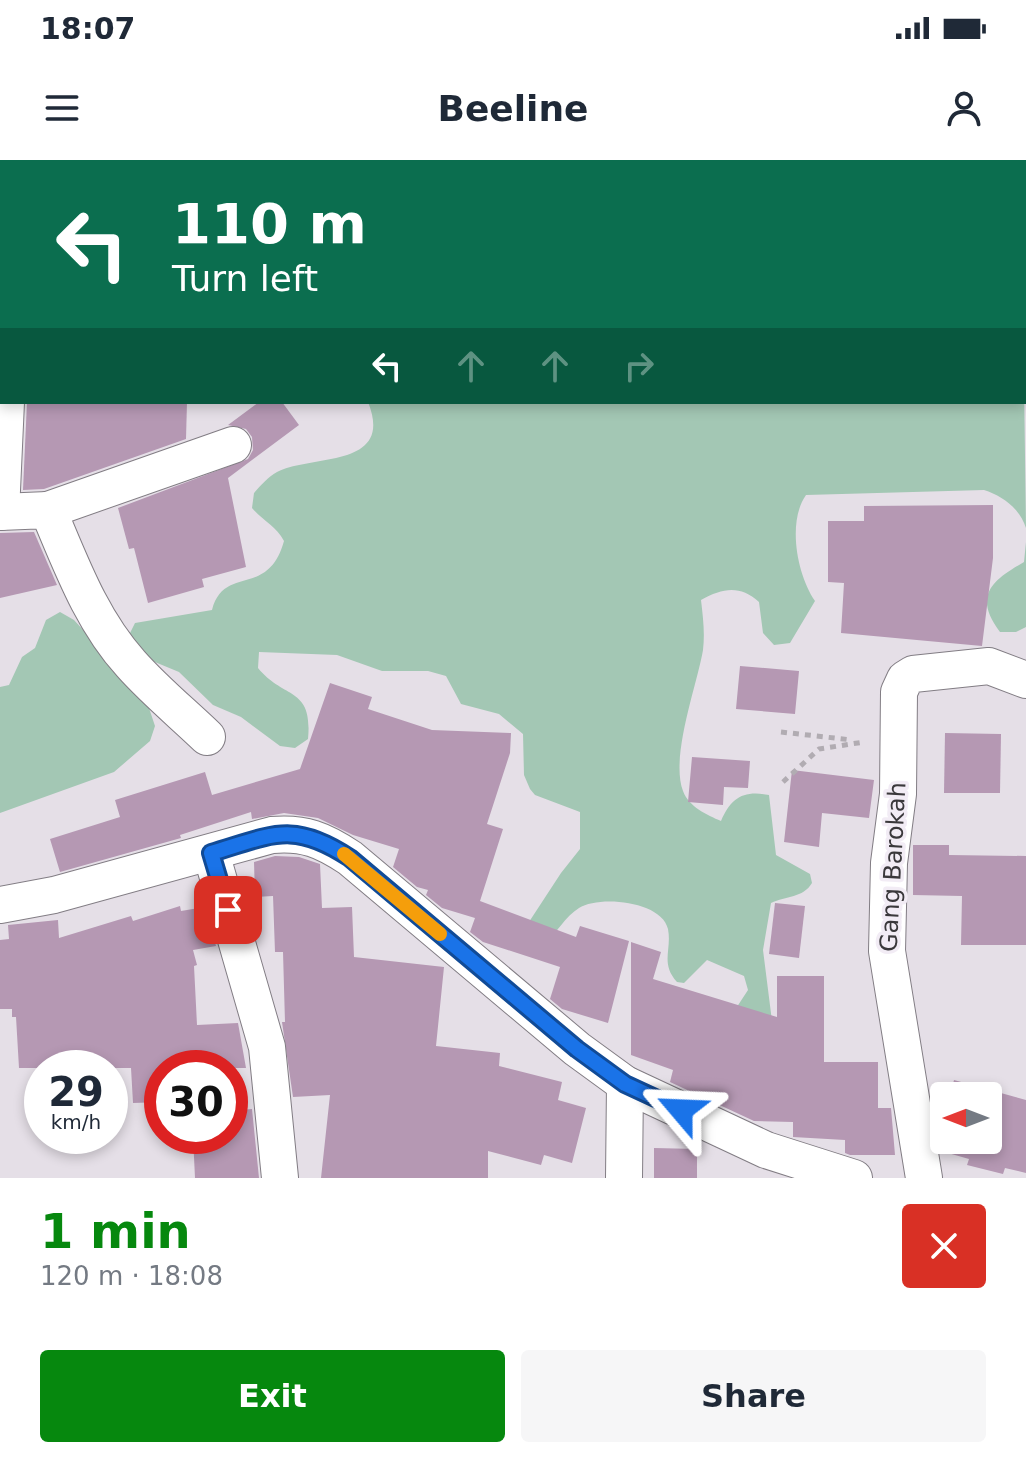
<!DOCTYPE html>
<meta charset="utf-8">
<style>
body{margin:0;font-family:"DejaVu Sans",sans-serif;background:#f6f6f7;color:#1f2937;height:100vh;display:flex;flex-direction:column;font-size:30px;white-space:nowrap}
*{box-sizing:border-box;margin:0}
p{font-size:26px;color:#747a83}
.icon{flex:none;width:44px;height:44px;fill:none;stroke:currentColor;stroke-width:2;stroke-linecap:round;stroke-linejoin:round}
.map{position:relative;height:1018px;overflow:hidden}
.drawer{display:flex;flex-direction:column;background:#fff;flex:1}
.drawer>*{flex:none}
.guide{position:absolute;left:0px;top:0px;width:1026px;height:244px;box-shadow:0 4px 12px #0003;background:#0b6e4f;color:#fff;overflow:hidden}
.needle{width:52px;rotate:270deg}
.buttons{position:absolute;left:930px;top:922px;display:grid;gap:16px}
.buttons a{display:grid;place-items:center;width:72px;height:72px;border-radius:8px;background:#fff;box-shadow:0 4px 12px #0003;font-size:40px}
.speed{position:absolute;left:24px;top:890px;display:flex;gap:16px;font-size:40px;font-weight:700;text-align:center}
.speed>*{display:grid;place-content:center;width:104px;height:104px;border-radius:50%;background:#fff;box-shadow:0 4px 12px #0003;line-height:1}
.speed small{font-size:20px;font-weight:400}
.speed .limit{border:12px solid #d22;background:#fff;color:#111}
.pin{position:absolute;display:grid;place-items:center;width:68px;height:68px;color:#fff;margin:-34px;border-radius:16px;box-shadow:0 4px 12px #0006}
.me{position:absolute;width:88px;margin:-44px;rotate:296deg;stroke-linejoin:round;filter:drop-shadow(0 0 6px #0008)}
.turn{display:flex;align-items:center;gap:28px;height:168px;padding:0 40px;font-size:36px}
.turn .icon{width:104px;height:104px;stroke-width:2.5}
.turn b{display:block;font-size:56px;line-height:68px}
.lanes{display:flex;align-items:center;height:76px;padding:0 40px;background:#0003;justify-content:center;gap:40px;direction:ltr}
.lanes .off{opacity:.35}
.round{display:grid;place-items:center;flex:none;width:84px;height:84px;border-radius:8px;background:#f6f6f7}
.overview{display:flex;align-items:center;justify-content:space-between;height:136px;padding:0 40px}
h1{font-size:48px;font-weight:700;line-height:60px;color:#06880e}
.action{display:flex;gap:16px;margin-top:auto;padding:16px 40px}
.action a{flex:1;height:92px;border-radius:8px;background:#06880e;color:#fff;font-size:32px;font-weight:700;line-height:92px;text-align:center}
.action a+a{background:#f6f6f7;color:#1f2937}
.status{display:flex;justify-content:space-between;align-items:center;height:56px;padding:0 40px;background:#fff;direction:ltr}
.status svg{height:22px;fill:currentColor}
header{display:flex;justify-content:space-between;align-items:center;height:104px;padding:0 40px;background:#fff;font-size:36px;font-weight:700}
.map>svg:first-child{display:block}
</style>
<div class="status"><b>18:07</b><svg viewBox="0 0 49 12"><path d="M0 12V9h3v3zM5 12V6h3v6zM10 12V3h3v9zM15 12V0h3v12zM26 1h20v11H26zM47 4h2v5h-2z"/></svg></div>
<header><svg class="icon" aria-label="menu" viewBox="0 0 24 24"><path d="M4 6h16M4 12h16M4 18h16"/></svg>Beeline<svg class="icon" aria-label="person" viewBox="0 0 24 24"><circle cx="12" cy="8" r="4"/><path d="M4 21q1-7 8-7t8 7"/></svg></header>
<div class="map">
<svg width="1026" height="1018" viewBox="0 0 1026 1018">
<rect width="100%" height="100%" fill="#e5dfe7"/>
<g fill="#a3c7b4">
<polygon points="307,0 1026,0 1026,187 1024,190 1024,2"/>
<path d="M1024 222 1026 368C1020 349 1003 336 984 330L806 335C787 362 797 415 815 441L790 483 774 485 763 473 759 442C740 425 723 428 701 440 703 457 705 473 703 490 697 525 670 597 683 631 689 647 707 655 721 661 731 638 743 630 769 635L776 695 810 714 812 723C803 738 786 736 771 743L763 790 774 877 731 856 748 830 744 816 707 800 684 823 677 822C660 803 672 790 668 769 662 741 599 735 579 748 566 756 555 774 545 785L527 765 561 713 580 689V652L535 635 530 629 524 615 523 574 499 554 461 544 446 516 428 511H382L337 495 259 492 258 508C284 540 313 526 308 579L295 588 280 586 241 557 213 545 179 512 150 500 128 477 135 463 212 450C224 404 268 439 284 381 276 366 263 361 252 348L254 333C261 325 268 317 277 312 311 294 395 309 368 242H1024Z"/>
<path d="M1026 382V467L1016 472H1000C973 436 991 421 1024 402Z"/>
<polygon points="60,452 74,460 118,508 148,545 155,566 150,581 114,612 0,653 0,527 9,525 22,497 35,488 46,460"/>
</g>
<g fill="#b598b3">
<polygon points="27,242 187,242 186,279 44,329 23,330"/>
<polygon points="259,242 282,242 299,265 228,318 246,407 202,419 204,427 148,443 134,388 129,389 118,348 248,299 253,290 252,277 246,269 228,265"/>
<polygon points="993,345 993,398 982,486 841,473 844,423 828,422 828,361 864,361 864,346"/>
<polygon points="34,372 57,425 0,438 0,373"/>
<polygon points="740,506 799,511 795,554 736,549"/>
<polygon points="330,523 372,537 368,549 432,570 511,573 510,593 487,664 503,669 480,741 576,777 580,766 629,781 608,863 562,849 550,839 560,807 483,782 470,772 475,758 442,748 426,735 428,730 417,727 393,707 399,689 353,675 318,658 284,653 252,659 251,652 180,675 181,678 60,712 50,679 120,657 115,640 205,612 212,635 300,609"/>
<polygon points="945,573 1001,574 1000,633 944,633"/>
<polygon points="692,597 750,601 748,628 724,627 723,645 688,642"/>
<polygon points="792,610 874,620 869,658 822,653 819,687 784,682"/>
<polygon points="913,685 949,685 949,695 1026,696 1026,785 961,785 962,736 913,735"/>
<polygon points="275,696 299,697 320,704 322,748 352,747 354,797 444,807 436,886 500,893 499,906 562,922 558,940 586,948 572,1003 544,995 541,1005 488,991 488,1018 321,1018 330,935 293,937 282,862 285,862 283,792 275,792 273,736 255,737 254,702"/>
<polygon points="775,743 805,746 799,798 769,794"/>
<polygon points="180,746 181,751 205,747 216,786 193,790 197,805 194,806 197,865 238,863 246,908 162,908 162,942 133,943 131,908 19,908 16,857 12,857 12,849 0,849 0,780 9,779 8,765 58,760 59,778 131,756 133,761"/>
<polygon points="631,782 661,792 653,819 777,857 777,816 824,816 824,902 878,902 878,948 891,948 895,995 850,995 845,993 845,980 793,977 793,962 754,961 670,922 673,910 631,895"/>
<polygon points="954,920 1026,940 1026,1013 1005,1008 1003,1014 967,1005 969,999 941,991 939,978 944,958 944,980 988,980 988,936 950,936"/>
<polygon points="252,949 259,1018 195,1018 193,976 230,976 230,951"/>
<polygon points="654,988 697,989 697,1018 654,1018"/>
</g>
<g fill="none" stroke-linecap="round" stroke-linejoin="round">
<g stroke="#827d84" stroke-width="38">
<g id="minor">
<polyline points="0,166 2,175"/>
<polyline points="48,350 233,285"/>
<path d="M0 352 48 350C71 404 91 460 131 504 154 530 182 553 207 577"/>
<polyline points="1,352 6,242"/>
<polyline points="211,693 267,887 280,1018"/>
<path d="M0 745 54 735 272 675C304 672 323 680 350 698L577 889 625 924 766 990 854 1018"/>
<polyline points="624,1018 625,924"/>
<polyline points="924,1018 887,791 889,703 898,634 899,532 905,519 913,514 989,506 1026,520"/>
</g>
</g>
<g stroke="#b1acb2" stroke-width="5" stroke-dasharray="6 6" stroke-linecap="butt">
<polyline points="781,572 852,580"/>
<polyline points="783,622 819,589 864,582"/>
</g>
<use href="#minor" stroke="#fff" stroke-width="36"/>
</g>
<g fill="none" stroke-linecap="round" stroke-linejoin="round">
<g stroke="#114b97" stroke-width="20">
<path id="route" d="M228 750 211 693C272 675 293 660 350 698L577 889 625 924 681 950"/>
</g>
<use href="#route" stroke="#1a73e8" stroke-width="14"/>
<polyline stroke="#f59e0b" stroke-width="14" points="344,694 440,774"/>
</g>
<g text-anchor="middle" stroke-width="7" stroke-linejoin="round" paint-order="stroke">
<g font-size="24" fill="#3a383b" stroke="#f2ecf5">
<text transform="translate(893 707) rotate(-87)" y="8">Gang Barokah</text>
</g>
</g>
</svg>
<div class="buttons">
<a><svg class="needle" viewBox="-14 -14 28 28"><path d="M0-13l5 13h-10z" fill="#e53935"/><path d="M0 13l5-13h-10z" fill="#747a83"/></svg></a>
</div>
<div class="speed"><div>29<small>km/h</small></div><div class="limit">30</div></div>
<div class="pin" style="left:228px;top:750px;background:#d93025"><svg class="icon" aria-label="arrive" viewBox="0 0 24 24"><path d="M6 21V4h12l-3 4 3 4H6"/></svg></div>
<svg class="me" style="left:681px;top:950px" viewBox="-20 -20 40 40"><path d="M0-17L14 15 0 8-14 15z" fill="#1a73e8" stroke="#fff" stroke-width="4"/></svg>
<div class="guide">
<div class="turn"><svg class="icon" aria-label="left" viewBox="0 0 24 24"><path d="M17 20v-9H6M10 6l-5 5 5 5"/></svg><div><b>110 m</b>Turn left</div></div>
<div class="lanes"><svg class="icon" aria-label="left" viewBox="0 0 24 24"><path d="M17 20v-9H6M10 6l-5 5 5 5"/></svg><svg class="icon off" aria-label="ahead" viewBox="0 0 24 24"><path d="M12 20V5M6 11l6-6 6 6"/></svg><svg class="icon off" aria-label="ahead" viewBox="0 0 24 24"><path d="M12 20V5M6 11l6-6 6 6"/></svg><svg class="icon off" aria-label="right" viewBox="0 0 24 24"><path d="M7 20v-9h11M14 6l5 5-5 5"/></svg></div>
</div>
</div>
<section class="drawer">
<div class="overview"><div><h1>1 min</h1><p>120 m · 18:08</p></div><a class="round" style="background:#d93025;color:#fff"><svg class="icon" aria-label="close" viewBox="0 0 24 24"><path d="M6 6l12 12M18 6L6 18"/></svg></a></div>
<div class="action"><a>Exit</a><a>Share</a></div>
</section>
